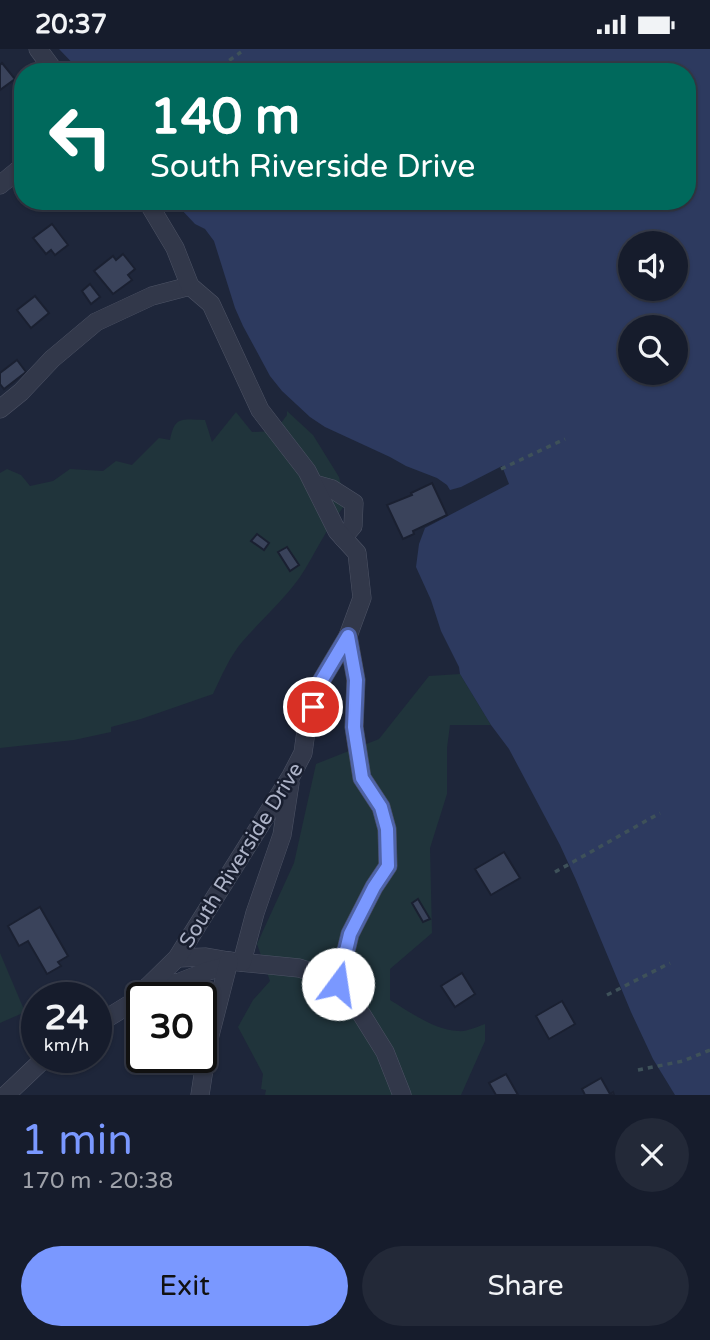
<!DOCTYPE html>
<meta charset="utf-8">
<style>
body{margin:0;font-family:"Varela Round",sans-serif;background:#232938;color:#f1f3f6;height:100vh;display:flex;flex-direction:column;font-size:26px;white-space:nowrap}
*{box-sizing:border-box;margin:0}
p{font-size:23px;color:#9ea1a9}
.icon{flex:none;width:38px;height:38px;fill:none;stroke:currentColor;stroke-width:2;stroke-linecap:round;stroke-linejoin:round}
.map{position:relative;height:1046px;overflow:hidden}
.drawer{display:flex;flex-direction:column;background:#161c2c;flex:1}
.drawer>*{flex:none}
.banner{position:absolute;left:14px;top:14px;width:682px;height:147px;border-radius:28px;box-shadow:0 2px 5px #0004,0 0 0 2px #353a48;background:#00695c;color:#fff;overflow:hidden}
.buttons{position:absolute;left:618px;top:182px;display:grid;gap:14px}
.buttons a{display:grid;place-items:center;width:70px;height:70px;border-radius:50%;background:#161c2c;box-shadow:0 2px 5px #0004,0 0 0 2px #353a48;font-size:35px}
.speed{position:absolute;left:21px;top:933px;display:flex;gap:14px;font-size:35px;font-weight:700;text-align:center}
.speed>*{display:grid;place-content:center;width:91px;height:91px;border-radius:50%;background:#161c2c;box-shadow:0 2px 5px #0004,0 0 0 2px #353a48;line-height:1}
.speed small{font-size:18px;font-weight:400}
.speed .limit{border:4px solid #111;border-radius:10px;background:#fff;color:#111}
.pin{position:absolute;display:grid;place-items:center;width:60px;height:60px;color:#fff;margin:-30px;border:4px solid #fff;border-radius:50%;box-shadow:0 2px 7px #0007}
.me{position:absolute;width:77px;margin:-38px;rotate:14deg;stroke-linejoin:round;filter:drop-shadow(0 0 5px #0008)}
.turn{display:flex;align-items:center;gap:24px;height:147px;padding:0 21px;font-size:32px}
.turn .icon{width:91px;height:91px;stroke-width:2.5}
.turn b{display:block;font-size:49px;line-height:60px}
.round{display:grid;place-items:center;flex:none;width:74px;height:74px;border-radius:37px;background:#232938}
.headline{display:flex;align-items:center;justify-content:space-between;height:119px;padding:0 21px}
h1{font-size:42px;font-weight:600;line-height:52px;color:#7a98ff}
.primary-button{display:flex;gap:14px;margin-top:auto;padding:14px 21px}
.primary-button a{flex:1;height:80px;border-radius:42px;background:#7a98ff;color:#111;font-size:28px;font-weight:600;line-height:80px;text-align:center}
.primary-button a+a{background:#232938;color:#f1f3f6}
.status{display:flex;justify-content:space-between;align-items:center;height:49px;padding:0 35px;background:#161c2c;direction:ltr}
.status svg{height:19px;fill:currentColor}
.map>svg:first-child{display:block}
</style>
<div class="status"><b>20:37</b><svg viewBox="0 0 49 12"><path d="M0 12V9h3v3zM5 12V6h3v6zM10 12V3h3v9zM15 12V0h3v12zM26 1h20v11H26zM47 4h2v5h-2z"/></svg></div>
<div class="map">
<svg width="710" height="1046" viewBox="0 0 710 1046">
<rect width="100%" height="100%" fill="#1e263a"/>
<g fill="#20343b">
<path d="M287 362 313 386 339 428 346 455C327 477 316 504 300 528 283 552 261 571 242 593 230 607 221 628 213 645L141 670 111 678V683L74 691 0 699V424L7 420 21 426 30 437 53 432 70 420 103 422 116 412 132 416 159 389 170 391C175 366 182 371 205 371L212 393 236 363 252 383 275 382 287 366Z"/>
<path d="M460 625 491 676H450L447 699V745L430 799 432 884 390 920V951C410 963 434 981 458 982 466 983 477 978 485 975V992L461 1046H265L266 1041 261 1040 263 1025 238 978 253 951 270 932 257 895 294 814 316 715 379 690 429 627Z"/>
<polygon points="0,904 25,963 0,974"/>
</g>
<path fill="#2d3a5f" fill-rule="evenodd" d="M59 0H710V1046H675L653 1010 631 963 576 831 560 796 509 700 491 676 460 625 459 618 441 582 431 551 416 518 419 495 425 479 509 435 502 417 461 438 450 441 447 436 437 429 406 417 390 408 325 378 310 368 282 342 270 327 243 277 235 259 214 192 205 180 195 175 179 158 177 152H688V23H81ZM630 194H676V240H630ZM630 278H676V324H630Z"/>
<g fill="#3a435b" stroke="#1a2031" stroke-width="2">
<polygon points="2,14 15,30 0,41 0,16"/>
<polygon points="52,175 68,196 55,206 51,201 46,205 33,189"/>
<polygon points="123,205 135,220 128,226 132,231 113,245 94,222 113,207 116,211"/>
<polygon points="90,235 100,248 91,255 82,242"/>
<polygon points="35,247 49,264 31,279 17,261"/>
<polygon points="17,311 26,323 4,340 0,335 0,324"/>
<polygon points="432,434 447,466 413,482 414,485 403,490 387,456 412,446 411,444"/>
<polygon points="257,485 269,494 264,501 251,492"/>
<polygon points="287,498 299,516 290,522 278,503"/>
<polygon points="504,803 520,829 491,846 475,820"/>
<polygon points="418,850 430,870 423,873 412,854"/>
<polygon points="40,858 68,907 58,913 61,917 47,925 28,892 19,897 8,877"/>
<polygon points="462,924 475,945 455,958 441,937"/>
<polygon points="562,952 575,975 549,990 536,967"/>
<polygon points="506,1025 518,1046 496,1046 489,1034"/>
<polygon points="601,1029 610,1045 613,1043 614,1046 585,1046 582,1040"/>
</g>
<g fill="none" stroke-linecap="round" stroke-linejoin="round">
<g stroke="#4d5365" stroke-width="19">
<g id="street">
<polyline points="38,0 55,23"/>
<polyline points="0,136 23,117"/>
<polyline points="0,360 21,343 52,310 96,273 152,247 190,237"/>
<polyline points="314,435 332,440 354,454 353,477 343,489"/>
<polyline points="177,909 206,908 229,912 299,919 327,928 338,935 362,966 385,1003 402,1046"/>
<polyline points="242,913 255,864 282,786 290,734"/>
<polyline points="338,935 350,885 374,838 388,817 387,780 381,758 362,729 354,678 356,631 348,587"/>
<polyline points="146,939 180,933 208,922 227,917"/>
<polyline points="96,976 130,955 177,909 291,727 303,704 306,682 320,634 348,587 362,549 357,504 337,482 307,422 260,361 211,255 190,237 175,199 147,152"/>
<polyline points="6,1046 46,1008"/>
<polyline points="200,1046 208,994 229,912"/>
</g>
</g>
<g stroke="#3e5159" stroke-width="3.5" stroke-dasharray="5 5" stroke-linecap="butt">
<polyline points="213,23 241,3"/>
<polyline points="501,420 565,390"/>
<polyline points="555,823 660,764"/>
<polyline points="607,946 670,914"/>
<polyline points="638,1021 683,1012 710,1001"/>
</g>
<use href="#street" stroke="#32384a" stroke-width="18"/>
</g>
<g fill="none" stroke-linecap="round" stroke-linejoin="round">
<g stroke="#4f63a6" stroke-width="18">
<polyline id="route" points="313,658 320,634 348,587 356,631 354,678 362,729 381,758 387,780 388,817 374,838 350,885 338,935"/>
</g>
<use href="#route" stroke="#7a98ff" stroke-width="12"/>
</g>
<g text-anchor="middle" stroke-width="5" stroke-linejoin="round" paint-order="stroke">
<g font-size="21" fill="#adb3c7" stroke="#181e2f">
<text transform="translate(241 806) rotate(-58)" y="7">South Riverside Drive</text>
</g>
</g>
</svg>
<div class="buttons">
<a><svg class="icon" aria-label="sound" viewBox="0 0 24 24"><path d="M4 9h4l5-4v14l-5-4H4zM17 9q2 3 0 6"/></svg></a>
<a><svg class="icon" aria-label="search" viewBox="0 0 24 24"><circle cx="10" cy="10" r="6"/><path d="M15 15l6 6"/></svg></a>
</div>
<div class="speed"><div>24<small>km/h</small></div><div class="limit">30</div></div>
<div class="pin" style="left:313px;top:658px;background:#d93025"><svg class="icon" aria-label="arrive" viewBox="0 0 24 24"><path d="M6 21V4h12l-3 4 3 4H6"/></svg></div>
<svg class="me" style="left:338px;top:935px" viewBox="-20 -20 40 40"><circle r="19" fill="#fff"/><path d="M0-13L10 11 0 6-10 11z" fill="#7a98ff"/></svg>
<div class="banner">
<div class="turn"><svg class="icon" aria-label="left" viewBox="0 0 24 24"><path d="M17 20v-9H6M10 6l-5 5 5 5"/></svg><div><b>140 m</b>South Riverside Drive</div></div>
</div>
</div>
<section class="drawer">
<div class="headline"><div><h1>1 min</h1><p>170 m · 20:38</p></div><a class="round"><svg class="icon" aria-label="close" viewBox="0 0 24 24"><path d="M6 6l12 12M18 6L6 18"/></svg></a></div>
<div class="primary-button"><a>Exit</a><a>Share</a></div>
</section>
